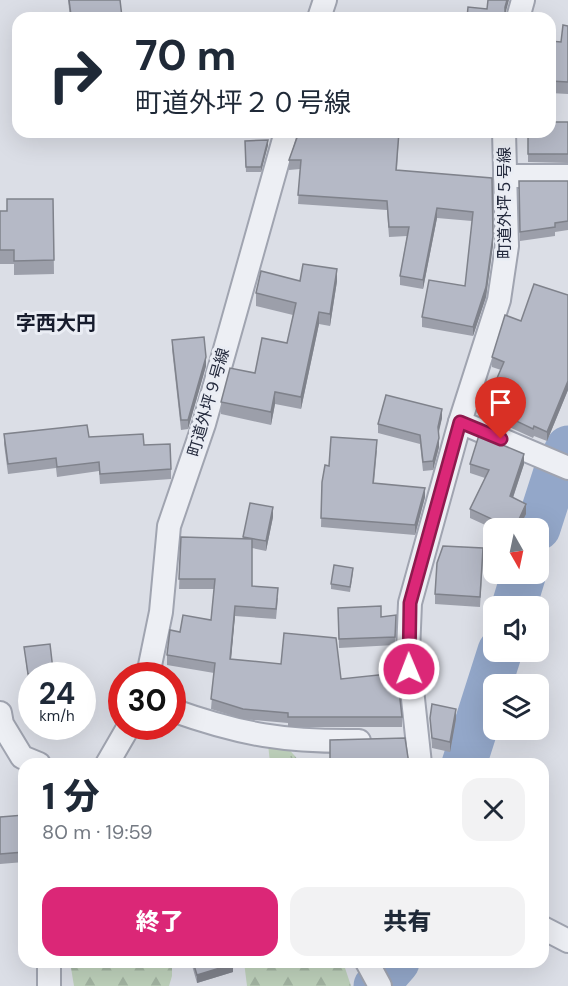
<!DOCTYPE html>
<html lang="ja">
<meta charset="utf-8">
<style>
body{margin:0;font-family:"DM Sans","Noto Sans JP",sans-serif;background:#f2f2f3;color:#1f2937;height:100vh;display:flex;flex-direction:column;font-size:22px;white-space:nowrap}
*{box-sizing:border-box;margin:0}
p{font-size:20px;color:#747a83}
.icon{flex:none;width:33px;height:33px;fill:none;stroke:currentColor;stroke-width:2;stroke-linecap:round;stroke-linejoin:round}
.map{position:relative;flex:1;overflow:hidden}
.drawer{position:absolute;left:18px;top:758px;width:531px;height:210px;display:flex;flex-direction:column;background:#fff;border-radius:18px;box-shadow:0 6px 24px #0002}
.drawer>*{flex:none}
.top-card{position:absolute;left:12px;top:12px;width:544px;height:126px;border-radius:18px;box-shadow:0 6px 24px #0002;background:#fff;color:#1f2937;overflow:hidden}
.needle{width:39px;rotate:171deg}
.buttons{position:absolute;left:483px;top:518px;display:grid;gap:12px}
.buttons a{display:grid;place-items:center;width:66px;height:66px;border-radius:12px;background:#fff;box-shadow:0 6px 24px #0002;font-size:30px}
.speed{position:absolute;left:18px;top:662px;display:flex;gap:12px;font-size:30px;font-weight:700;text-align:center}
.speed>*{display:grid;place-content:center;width:78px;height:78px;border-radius:50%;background:#fff;box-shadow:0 6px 24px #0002;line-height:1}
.speed small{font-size:15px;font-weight:400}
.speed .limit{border:9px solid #d22;background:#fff;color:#111}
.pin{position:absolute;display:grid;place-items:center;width:51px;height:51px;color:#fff;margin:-62px -26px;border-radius:50% 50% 50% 0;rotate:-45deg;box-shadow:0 0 6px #0007}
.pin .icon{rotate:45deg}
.me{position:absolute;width:66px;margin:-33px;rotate:359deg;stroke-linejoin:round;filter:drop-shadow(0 0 4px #0008)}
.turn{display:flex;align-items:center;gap:21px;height:126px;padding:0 24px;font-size:27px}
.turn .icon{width:78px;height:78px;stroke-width:2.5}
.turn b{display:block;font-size:42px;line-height:51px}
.round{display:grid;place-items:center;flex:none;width:63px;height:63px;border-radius:18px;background:#f2f2f3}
.overview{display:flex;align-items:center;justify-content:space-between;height:102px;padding:0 24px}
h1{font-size:36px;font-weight:800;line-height:45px}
.cta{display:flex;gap:12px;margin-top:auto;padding:12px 24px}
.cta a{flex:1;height:69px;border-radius:18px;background:#db2777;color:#fff;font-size:24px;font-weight:800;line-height:69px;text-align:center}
.cta a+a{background:#f2f2f3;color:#1f2937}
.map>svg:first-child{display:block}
</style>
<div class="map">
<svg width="568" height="986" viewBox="0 0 568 986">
<defs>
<pattern id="forest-firs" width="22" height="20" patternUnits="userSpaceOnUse" patternTransform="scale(1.5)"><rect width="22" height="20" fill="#bed1bb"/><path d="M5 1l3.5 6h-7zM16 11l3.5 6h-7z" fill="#a3b4a2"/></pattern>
<pattern id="park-tufts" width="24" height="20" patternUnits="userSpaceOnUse" patternTransform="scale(1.5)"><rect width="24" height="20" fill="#bed1bb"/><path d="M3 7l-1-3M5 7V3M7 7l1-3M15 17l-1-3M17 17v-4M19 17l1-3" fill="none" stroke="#a3b4a2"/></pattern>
</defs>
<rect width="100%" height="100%" fill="#dbdee6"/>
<g fill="url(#forest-firs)">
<polygon points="70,962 172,962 172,976 169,986 74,986"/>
<polygon points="244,962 343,962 351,986 247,986"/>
</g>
<polygon fill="url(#park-tufts)" points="268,744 286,746 301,763 270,763"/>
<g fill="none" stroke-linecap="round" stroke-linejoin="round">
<g stroke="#93a7c9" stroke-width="45">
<polyline points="538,528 556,472 568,448"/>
<polyline points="514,606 524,573"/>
<polyline points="464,764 500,651"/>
<polyline points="376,986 397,962"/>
</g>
<g stroke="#a0a4b0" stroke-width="26">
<g id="street">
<polyline points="319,18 325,0"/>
<polyline points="518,18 523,0"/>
<polyline points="505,176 568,176"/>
<polyline points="460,422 568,468"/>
<polyline points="148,675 161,612 169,526 204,424 286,132"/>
<path d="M172 710C242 735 286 742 359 741"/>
<polyline points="0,713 2,724 22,757 39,764"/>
<polyline points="107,764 129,726"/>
<polyline points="420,764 408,652 410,603 460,422 499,300 507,246 504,132"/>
<polyline points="543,928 568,941"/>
<polyline points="49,962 49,986"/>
<polyline points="367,962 380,986"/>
</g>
</g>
<use href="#street" stroke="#edeff4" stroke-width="22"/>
</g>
<g fill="#9c9faa">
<polygon points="68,0 120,0 122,18 70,18"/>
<polygon points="568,26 568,94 550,93 550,41 561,42"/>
<polygon points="568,122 568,163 528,162 528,132"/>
<polygon points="399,132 397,170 492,178 493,245 486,297 473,336 422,327 422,317 465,286 472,221 437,218 423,289 400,285 400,276 407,236 389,237 387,210 298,204 300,169 289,170 289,160"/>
<polygon points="245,141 268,145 261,172 246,172"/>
<polygon points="519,181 568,181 568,230 555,232 555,236 520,241"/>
<polygon points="53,199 54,274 14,275 14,264 0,264 0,211 7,211"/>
<polygon points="300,281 337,281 330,326 319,324 301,409 275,404 271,425 221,414 221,402 255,373 287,343 293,315 256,306 256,293"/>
<polygon points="568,295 568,390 547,441 534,436 533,438 485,416 485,406 501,370 492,367 492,357 521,321"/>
<polygon points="172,340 206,366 188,429 181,430 172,349"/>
<polygon points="442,418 438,433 439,447 433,470 423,471 420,444 378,433 378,424"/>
<polygon points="4,434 89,437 144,445 171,469 171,479 100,484 99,471 57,477 56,468 8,474 4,444"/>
<polygon points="377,450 374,483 425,497 415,535 321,527 322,482 329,466"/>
<polygon points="470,464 524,464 513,498 526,514 519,528 494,528 494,529 470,518 470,509 485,478 470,473"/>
<polygon points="273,517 266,551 252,548 252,586 278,598 276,619 235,616 231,660 341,679 402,717 402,727 288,727 288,723 243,719 211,709 214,673 167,665 167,655 180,632 211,620 214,589 179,589 181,537 243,539 243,537"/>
<polygon points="483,558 480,607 435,604 435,594"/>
<polygon points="353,573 350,592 331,589 331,584"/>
<polygon points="338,608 381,617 396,615 395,645 339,648"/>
<polygon points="24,647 53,670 53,675 32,675 32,678 28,679"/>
<polygon points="430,718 456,719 450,752 432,748"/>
<polygon points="24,815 24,862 0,864 0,817"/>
<polygon points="191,962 232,962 233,972 197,983"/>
</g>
<g fill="#7f828b">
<polygon points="507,0 509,0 505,15 505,7"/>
<polygon points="268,140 268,145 261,172 261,167"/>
<polygon points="437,208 437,218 423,289 423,280"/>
<polygon points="493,236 493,245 486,297 473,336 473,327"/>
<polygon points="337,269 337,281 330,326 330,314"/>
<polygon points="319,312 319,324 301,409 301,397"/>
<polygon points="206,357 206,366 188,429 188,420"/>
<polygon points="568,381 568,390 547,441 547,432"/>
<polygon points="275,392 275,404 271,425 271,412"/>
<polygon points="442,409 442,418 438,436 438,427"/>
<polygon points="439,438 439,447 433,470 433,461"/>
<polygon points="524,454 524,464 510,506 510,496"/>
<polygon points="425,488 425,497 415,535 415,525"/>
<polygon points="526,504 526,514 519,528 515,528"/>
<polygon points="273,507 273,517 266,551 266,541"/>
<polygon points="235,606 235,616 230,669 230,659"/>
<polygon points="456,709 456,719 450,752 450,742"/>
<polygon points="233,964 233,972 197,983 197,975"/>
</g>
<g fill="#b5b9c6" stroke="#7f828b" stroke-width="1.5">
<polygon points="69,0 120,0 122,17 84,18 83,13 71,15"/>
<polygon points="488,0 507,0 505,7 505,14 509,18 467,18 468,7 487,9"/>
<polygon points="563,25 568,26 568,82 550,81 550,41 561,42"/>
<polygon points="550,122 568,122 568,154 528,154 528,132 550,132"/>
<polygon points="299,132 399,132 396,170 492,178 493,236 486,287 473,327 422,317 429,280 465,286 473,212 437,208 423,280 400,276 409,227 389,227 387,201 298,195 301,160 289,160"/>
<polygon points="268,140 261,167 246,167 245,141"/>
<polygon points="519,181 568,181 568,221 555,223 555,227 520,232"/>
<polygon points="7,199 53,199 54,260 14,261 14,250 0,250 0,211 7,211"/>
<polygon points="303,264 337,269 330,314 319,312 301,397 275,392 271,412 221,402 230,368 255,373 262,338 287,343 296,303 256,293 261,271 300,281"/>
<polygon points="534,284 568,295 568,381 547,432 534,426 533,429 485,406 504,362 492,357 505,315 521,321"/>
<polygon points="204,337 206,357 188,420 181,420 172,340"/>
<polygon points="386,395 442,409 438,427 439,438 433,461 423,462 420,435 378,424"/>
<polygon points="87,425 89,437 143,434 144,445 170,444 171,469 100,474 99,462 57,467 56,458 8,464 4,434"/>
<polygon points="479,435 524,454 510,496 526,504 515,528 511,528 470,509 489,470 470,464"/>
<polygon points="331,437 377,440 373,483 425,488 415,525 321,518 322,482 325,465 329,466"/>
<polygon points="250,503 273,507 266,541 243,537"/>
<polygon points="181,537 252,539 252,586 278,588 276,609 235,606 230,659 281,664 284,633 336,638 341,679 397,673 402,717 288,717 288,713 243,709 211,699 215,663 167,655 170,630 180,632 183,615 211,620 215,579 179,579"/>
<polygon points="443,546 483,548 480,597 435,594 437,563"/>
<polygon points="334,565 353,568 350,587 331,584"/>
<polygon points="381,606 381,617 396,615 395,637 339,639 338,608"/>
<polygon points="50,644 53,670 28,674 24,647"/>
<polygon points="432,704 456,709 450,742 432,738 430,718"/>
<polygon points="405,738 409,764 330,764 330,740"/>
<polygon points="24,815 24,852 0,854 0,817"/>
<polygon points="193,962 232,962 233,964 197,975"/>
</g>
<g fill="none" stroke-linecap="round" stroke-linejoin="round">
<g stroke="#8e194d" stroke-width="15">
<polyline id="route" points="409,669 410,603 460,422 501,439"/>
</g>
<use href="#route" stroke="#db2777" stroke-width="10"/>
</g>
<g text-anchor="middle" stroke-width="6" stroke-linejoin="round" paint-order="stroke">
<g font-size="16" fill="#242a3d" stroke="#eaedf4">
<text transform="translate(504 203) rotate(-90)" y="6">町道外坪５号線</text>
<text transform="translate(208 402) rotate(-74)" y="6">町道外坪９号線</text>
</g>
<g font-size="20" font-weight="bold" fill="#171c2d" stroke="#eaedf4">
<text x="56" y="330">字西大円</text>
</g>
</g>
</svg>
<div class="buttons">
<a><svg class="needle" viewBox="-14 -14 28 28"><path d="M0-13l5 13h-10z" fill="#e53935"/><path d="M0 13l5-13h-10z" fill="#747a83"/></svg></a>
<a><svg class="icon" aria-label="sound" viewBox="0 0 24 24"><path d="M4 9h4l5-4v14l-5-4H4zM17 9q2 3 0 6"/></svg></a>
<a><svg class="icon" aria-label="layers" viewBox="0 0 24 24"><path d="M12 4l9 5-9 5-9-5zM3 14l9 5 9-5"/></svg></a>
</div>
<div class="speed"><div>24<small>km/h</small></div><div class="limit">30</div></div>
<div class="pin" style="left:501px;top:439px;background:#d93025"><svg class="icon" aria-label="arrive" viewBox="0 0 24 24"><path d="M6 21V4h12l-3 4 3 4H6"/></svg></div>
<svg class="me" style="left:409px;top:669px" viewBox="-20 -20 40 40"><circle r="17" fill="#db2777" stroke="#fff" stroke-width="3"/><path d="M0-11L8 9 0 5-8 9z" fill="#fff"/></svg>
<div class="top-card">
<div class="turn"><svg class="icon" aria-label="right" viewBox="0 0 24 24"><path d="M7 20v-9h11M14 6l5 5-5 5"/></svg><div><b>70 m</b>町道外坪２０号線</div></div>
</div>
<section class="drawer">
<div class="overview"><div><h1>1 分</h1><p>80 m · 19:59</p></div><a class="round"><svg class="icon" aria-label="close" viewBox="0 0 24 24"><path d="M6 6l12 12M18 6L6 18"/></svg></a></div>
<div class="cta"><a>終了</a><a>共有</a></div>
</section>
</div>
